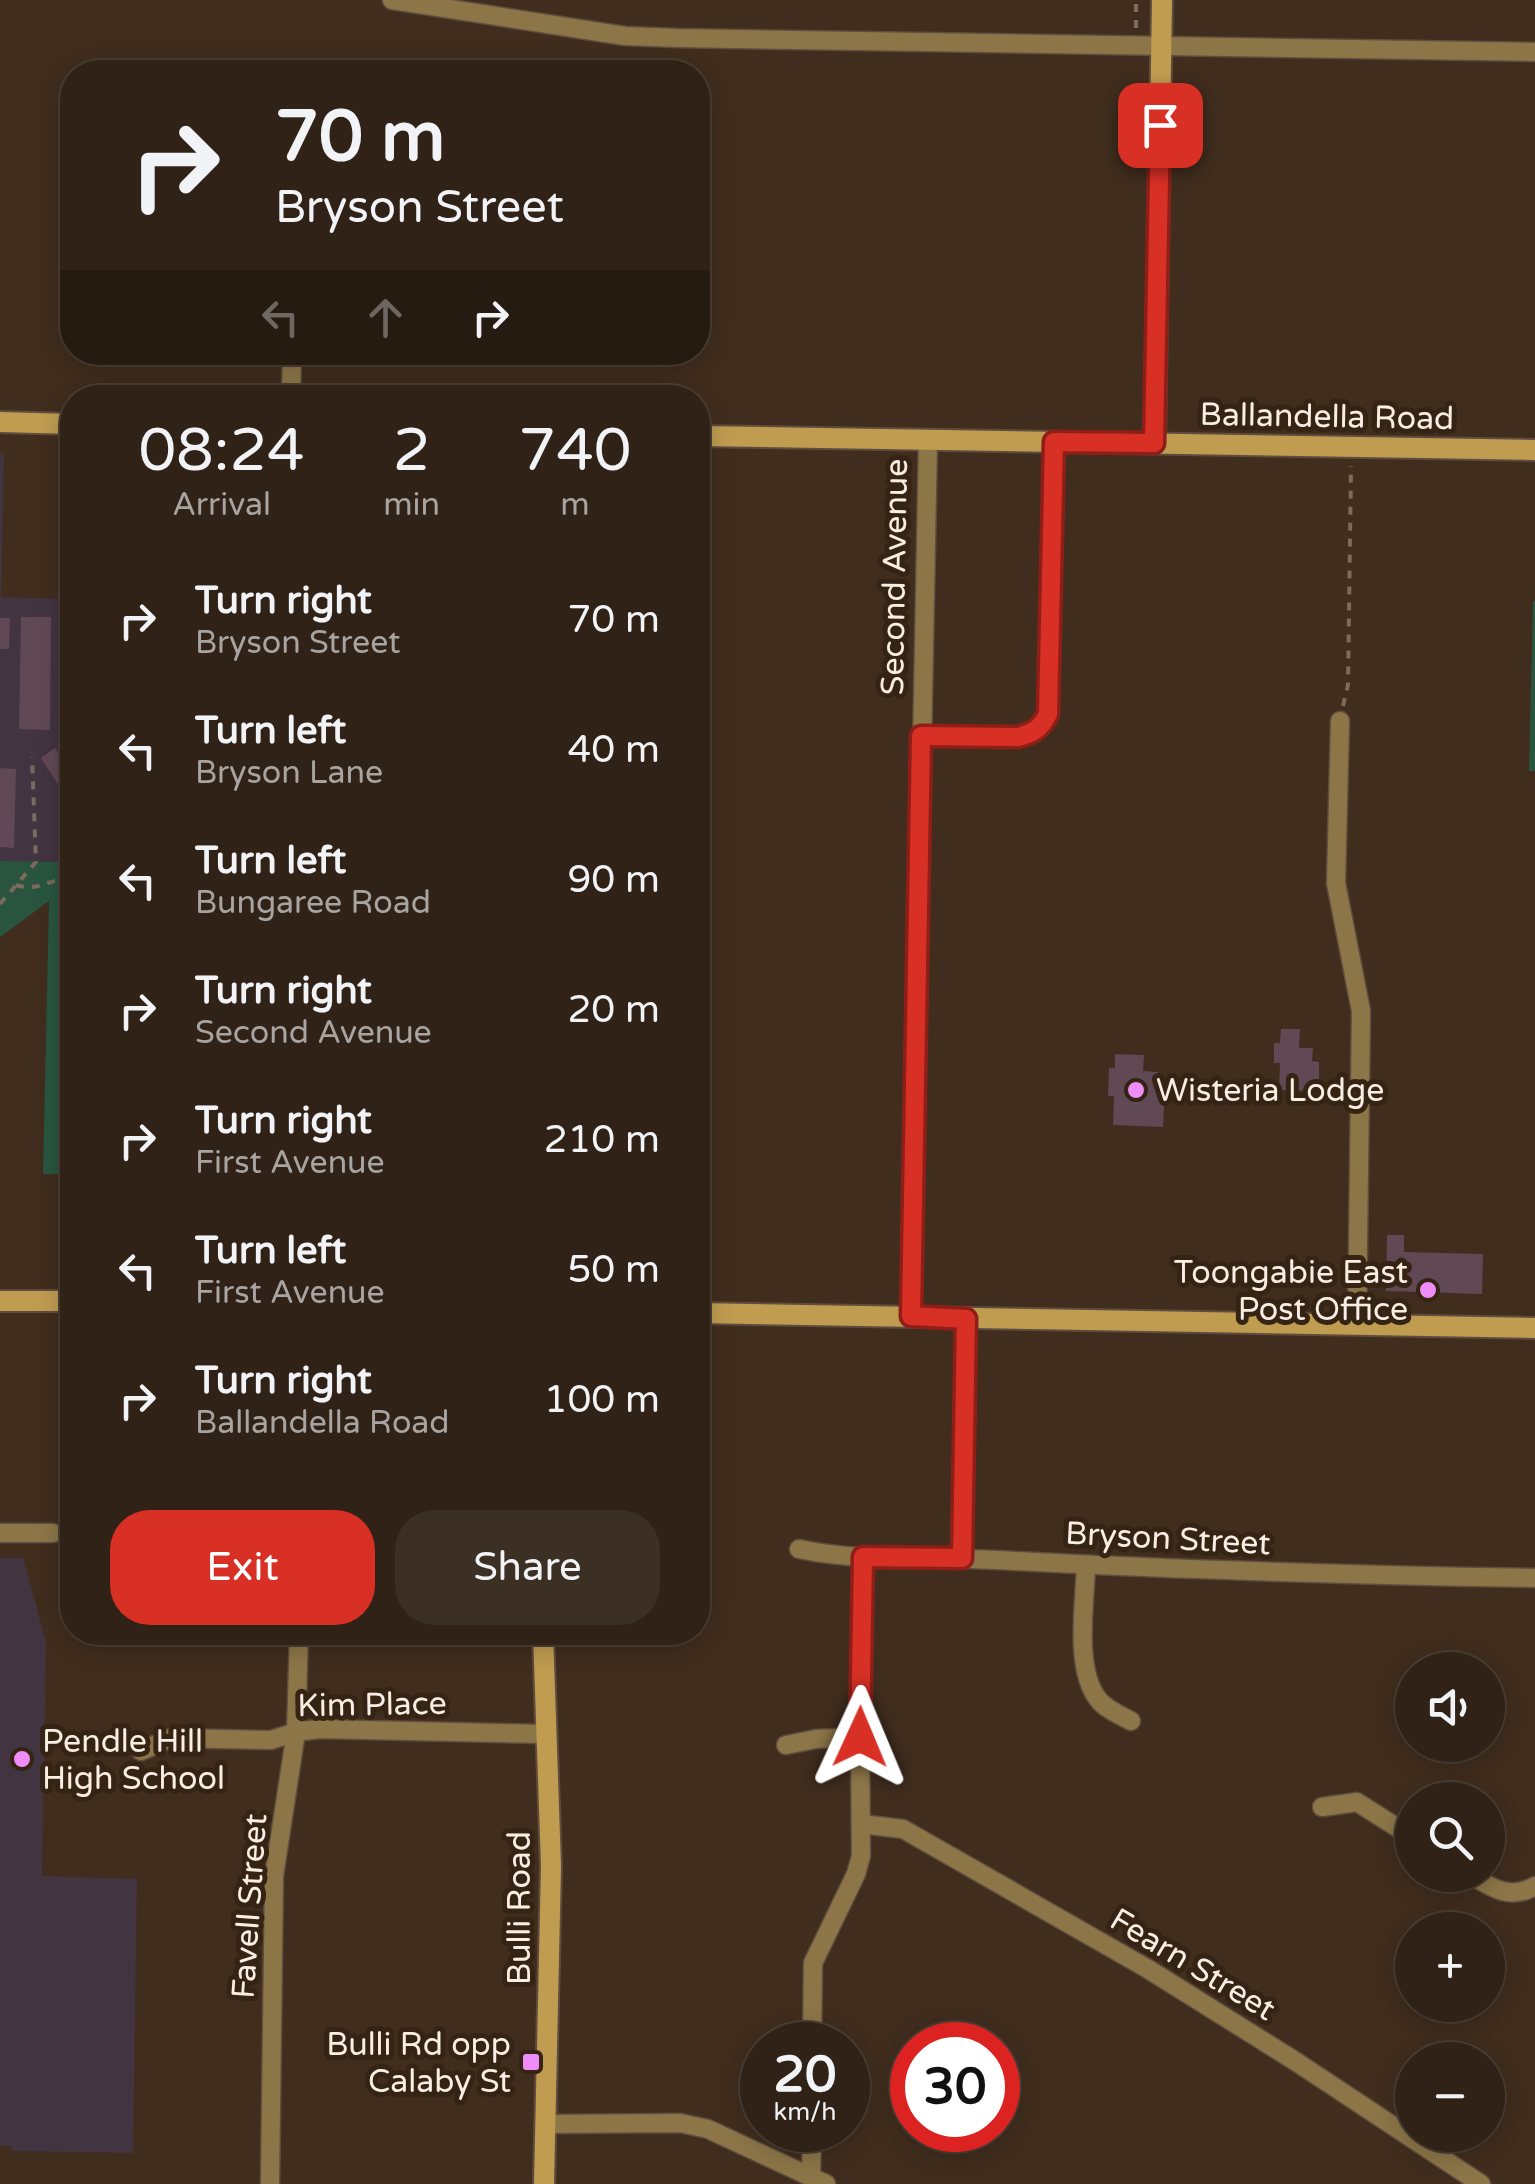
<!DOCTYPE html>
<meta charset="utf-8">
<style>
body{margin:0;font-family:"Varela Round",sans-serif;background:#3c2f23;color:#f1f3f6;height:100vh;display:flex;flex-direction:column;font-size:38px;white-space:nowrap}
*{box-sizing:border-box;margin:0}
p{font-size:32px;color:#a8a4a1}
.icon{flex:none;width:55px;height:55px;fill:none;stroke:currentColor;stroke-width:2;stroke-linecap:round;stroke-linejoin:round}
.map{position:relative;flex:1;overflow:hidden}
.sheet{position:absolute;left:60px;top:385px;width:650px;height:1260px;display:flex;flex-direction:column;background:#302216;border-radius:40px;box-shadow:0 5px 25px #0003,0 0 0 2px #4b3f35}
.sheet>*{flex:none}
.banner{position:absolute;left:60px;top:60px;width:650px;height:305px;border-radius:40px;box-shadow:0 5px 25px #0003,0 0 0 2px #4b3f35;background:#302216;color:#f1f3f6;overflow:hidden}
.fabs{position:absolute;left:1395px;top:1652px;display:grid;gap:20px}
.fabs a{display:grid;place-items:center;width:110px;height:110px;border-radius:50%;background:#302216;box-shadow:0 5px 25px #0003,0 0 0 2px #4b3f35;font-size:50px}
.speed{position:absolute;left:740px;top:2022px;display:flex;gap:20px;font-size:50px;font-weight:700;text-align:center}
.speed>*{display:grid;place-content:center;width:130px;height:130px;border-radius:50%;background:#302216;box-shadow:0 5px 25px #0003,0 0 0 2px #4b3f35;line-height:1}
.speed small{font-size:25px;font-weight:400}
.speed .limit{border:15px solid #d22;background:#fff;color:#111}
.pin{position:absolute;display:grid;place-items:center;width:85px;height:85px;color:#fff;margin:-42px;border-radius:20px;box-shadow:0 5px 15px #0006}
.me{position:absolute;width:110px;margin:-55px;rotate:1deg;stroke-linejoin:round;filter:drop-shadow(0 0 8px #0008)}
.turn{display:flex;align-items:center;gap:35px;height:210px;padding:0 50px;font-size:45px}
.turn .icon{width:130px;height:130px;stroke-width:2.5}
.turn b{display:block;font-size:70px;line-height:85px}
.lanes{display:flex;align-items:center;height:95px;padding:0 50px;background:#0003;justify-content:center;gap:50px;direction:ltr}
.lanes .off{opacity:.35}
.eta{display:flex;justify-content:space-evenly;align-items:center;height:170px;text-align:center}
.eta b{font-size:60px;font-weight:600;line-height:70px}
.primary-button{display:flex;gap:20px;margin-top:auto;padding:20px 50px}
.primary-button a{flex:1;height:115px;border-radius:40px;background:#d93025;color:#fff;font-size:40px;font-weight:600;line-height:115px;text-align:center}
.primary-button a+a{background:#3c2f23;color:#f1f3f6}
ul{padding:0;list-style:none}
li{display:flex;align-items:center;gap:30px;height:130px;padding:0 50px}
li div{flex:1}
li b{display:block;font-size:38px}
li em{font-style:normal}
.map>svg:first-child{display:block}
</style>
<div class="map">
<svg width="1535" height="2184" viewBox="0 0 1535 2184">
<rect width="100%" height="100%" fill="#402d1e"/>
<g fill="#423441">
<polygon points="0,453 4,453 1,597 72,599 72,862 0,861"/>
<polygon points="0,1558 23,1558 46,1641 42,1876 137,1879 133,2153 12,2151 12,2146 0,2146"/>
</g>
<g fill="#29553f">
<polygon points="1533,601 1535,601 1535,771 1529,771"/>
<polygon points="0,861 72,862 72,1174 43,1174 49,901 0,937"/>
</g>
<g fill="#614855">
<polygon points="21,617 51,617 50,730 19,729"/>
<polygon points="0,618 10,618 9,649 0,649"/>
<polygon points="55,748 72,775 72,806 41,758"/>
<polygon points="0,768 16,769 14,848 0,847"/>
<polygon points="1281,1029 1300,1029 1299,1048 1313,1048 1312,1061 1319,1062 1319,1091 1279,1090 1280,1063 1274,1063 1274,1043 1280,1043"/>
<polygon points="1115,1054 1144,1055 1143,1071 1158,1072 1158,1085 1165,1085 1163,1127 1113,1125 1114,1096 1108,1096 1109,1068 1115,1068"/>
<polygon points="1387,1235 1404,1235 1404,1252 1483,1254 1482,1294 1386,1291"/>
</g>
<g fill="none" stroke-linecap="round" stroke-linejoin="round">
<g stroke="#5e4c3e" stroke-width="12">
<polyline id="lane" points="962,1558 966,1319"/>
</g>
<g stroke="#5e4c3e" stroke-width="21">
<g id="street">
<polyline points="392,0 625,36 677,38 1535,52"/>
<polyline points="291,398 292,352"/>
<polyline points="1340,721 1336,883 1361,1011 1357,1323"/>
<path d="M921 736 1019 737C1034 734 1041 728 1047 714L1053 442"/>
<polyline points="911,1316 928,440"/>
<polyline points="0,1533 53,1533"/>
<path d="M799 1549C864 1563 931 1556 996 1560 1176 1570 1355 1575 1535 1578"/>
<path d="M1086 1565C1085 1602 1074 1669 1098 1699 1105 1709 1120 1715 1131 1721"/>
<polyline points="786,1745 816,1739 860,1737"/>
<polyline points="141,1751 171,1738 271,1740 296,1732 319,1729 547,1734"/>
<polyline points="1322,1807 1357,1802 1412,1837"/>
<polyline points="861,1824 903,1829 1148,1969 1295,2061 1481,2184"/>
<path d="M1471 1875C1493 1889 1511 1900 1535 1886"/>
<polyline points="812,2045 813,1963 856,1874 861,1856 860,1737 863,1557"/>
<polyline points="545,2124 680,2123 708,2129 826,2184"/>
<polyline points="811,2178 812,2130"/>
<polyline points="270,2184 274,1876 296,1732 299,1632"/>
</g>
</g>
<g stroke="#5e4c3e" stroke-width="24">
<g id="secondary">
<polyline points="0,422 72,424"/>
<polyline points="698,436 1535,450"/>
<polyline points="1155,443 1162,0"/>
<polyline points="0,1301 72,1301"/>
<polyline points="698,1313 1535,1328"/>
<polyline points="543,1632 551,1866 544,2184"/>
</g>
</g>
<g stroke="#7b6a5d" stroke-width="4" stroke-dasharray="8 8" stroke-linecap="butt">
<polyline points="1136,28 1136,0"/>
<polyline points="1343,706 1348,685 1351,466"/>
<path d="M16 885C41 893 50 876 72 880"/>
<polyline points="0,904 36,862 32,757"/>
</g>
<use href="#lane" stroke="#8c7648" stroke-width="9"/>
<use href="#street" stroke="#8c7648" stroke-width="18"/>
<use href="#secondary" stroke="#bf9c50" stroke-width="20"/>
</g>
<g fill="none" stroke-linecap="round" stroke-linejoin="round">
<g stroke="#8d1f18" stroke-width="25">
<path id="route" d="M860 1737 863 1557 962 1558 966 1319 911 1316 921 736 1018 737C1034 733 1041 728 1048 714L1054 442 1154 443 1160 125"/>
</g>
<use href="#route" stroke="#d93025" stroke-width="18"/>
</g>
<g fill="#ee8cf8" stroke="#352314" stroke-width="4">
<circle cx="1136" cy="1090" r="10"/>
<circle cx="1428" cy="1290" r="10"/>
<circle cx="22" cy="1759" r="10"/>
<rect x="521" y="2052" width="20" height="20" rx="5"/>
</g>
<g text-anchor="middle" stroke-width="10" stroke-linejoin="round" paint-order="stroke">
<g font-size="32" fill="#faede3" stroke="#352314">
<text transform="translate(1327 416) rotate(1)" y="11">Ballandella Road</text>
<text transform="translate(894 577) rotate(-89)" y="11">Second Avenue</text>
<text transform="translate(1168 1538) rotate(3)" y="11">Bryson Street</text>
<text transform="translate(372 1704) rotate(-1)" y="11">Kim Place</text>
<text transform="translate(249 1906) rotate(-86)" y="11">Favell Street</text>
<text transform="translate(519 1908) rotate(-90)" y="11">Bulli Road</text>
<text transform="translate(1193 1964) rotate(31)" y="11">Fearn Street</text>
</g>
<g font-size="32" fill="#faede3" stroke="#352314" text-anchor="start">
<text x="1156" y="1101">Wisteria Lodge</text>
<text x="1408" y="1283" text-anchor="end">Toongabie East<tspan x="1408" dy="37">Post Office</tspan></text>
<text x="42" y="1752">Pendle Hill<tspan x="42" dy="37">High School</tspan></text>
<text x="511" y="2055" text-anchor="end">Bulli Rd opp<tspan x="511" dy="37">Calaby St</tspan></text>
</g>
</g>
</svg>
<div class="fabs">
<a><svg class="icon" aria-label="sound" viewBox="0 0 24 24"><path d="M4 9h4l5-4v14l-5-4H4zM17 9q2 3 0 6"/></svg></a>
<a><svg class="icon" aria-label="search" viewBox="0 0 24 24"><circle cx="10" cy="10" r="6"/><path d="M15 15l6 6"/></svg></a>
<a>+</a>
<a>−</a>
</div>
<div class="speed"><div>20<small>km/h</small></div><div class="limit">30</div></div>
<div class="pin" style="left:1160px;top:125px;background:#d93025"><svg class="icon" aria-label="arrive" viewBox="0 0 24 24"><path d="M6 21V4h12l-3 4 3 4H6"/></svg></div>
<svg class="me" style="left:860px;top:1737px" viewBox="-20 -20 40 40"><path d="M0-17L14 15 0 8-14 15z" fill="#d93025" stroke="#fff" stroke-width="4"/></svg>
<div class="banner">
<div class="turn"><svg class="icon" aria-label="right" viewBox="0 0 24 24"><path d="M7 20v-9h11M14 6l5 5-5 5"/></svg><div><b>70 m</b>Bryson Street</div></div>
<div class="lanes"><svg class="icon off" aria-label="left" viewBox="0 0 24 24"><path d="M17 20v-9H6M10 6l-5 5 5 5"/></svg><svg class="icon off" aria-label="ahead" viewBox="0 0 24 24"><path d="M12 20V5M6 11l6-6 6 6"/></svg><svg class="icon" aria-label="right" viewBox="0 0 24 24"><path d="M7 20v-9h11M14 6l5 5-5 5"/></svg></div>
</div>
<section class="sheet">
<div class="eta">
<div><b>08:24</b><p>Arrival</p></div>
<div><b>2</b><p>min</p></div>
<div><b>740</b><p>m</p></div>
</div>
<ul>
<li><svg class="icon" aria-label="right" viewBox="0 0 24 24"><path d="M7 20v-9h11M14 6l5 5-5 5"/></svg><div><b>Turn right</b><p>Bryson Street</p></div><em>70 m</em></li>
<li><svg class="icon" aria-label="left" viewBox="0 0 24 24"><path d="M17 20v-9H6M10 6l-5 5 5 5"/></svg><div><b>Turn left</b><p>Bryson Lane</p></div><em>40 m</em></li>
<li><svg class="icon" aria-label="left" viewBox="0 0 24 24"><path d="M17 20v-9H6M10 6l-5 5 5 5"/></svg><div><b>Turn left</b><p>Bungaree Road</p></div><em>90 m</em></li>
<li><svg class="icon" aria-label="right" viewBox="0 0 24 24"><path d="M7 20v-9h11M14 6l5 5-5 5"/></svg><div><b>Turn right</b><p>Second Avenue</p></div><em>20 m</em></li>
<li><svg class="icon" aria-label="right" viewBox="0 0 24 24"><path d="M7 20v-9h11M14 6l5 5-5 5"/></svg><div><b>Turn right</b><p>First Avenue</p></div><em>210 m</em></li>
<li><svg class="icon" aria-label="left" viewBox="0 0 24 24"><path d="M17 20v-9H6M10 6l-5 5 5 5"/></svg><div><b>Turn left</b><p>First Avenue</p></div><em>50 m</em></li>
<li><svg class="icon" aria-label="right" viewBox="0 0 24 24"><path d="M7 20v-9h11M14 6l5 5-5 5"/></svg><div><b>Turn right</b><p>Ballandella Road</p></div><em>100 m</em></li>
</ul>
<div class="primary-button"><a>Exit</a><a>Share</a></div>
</section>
</div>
